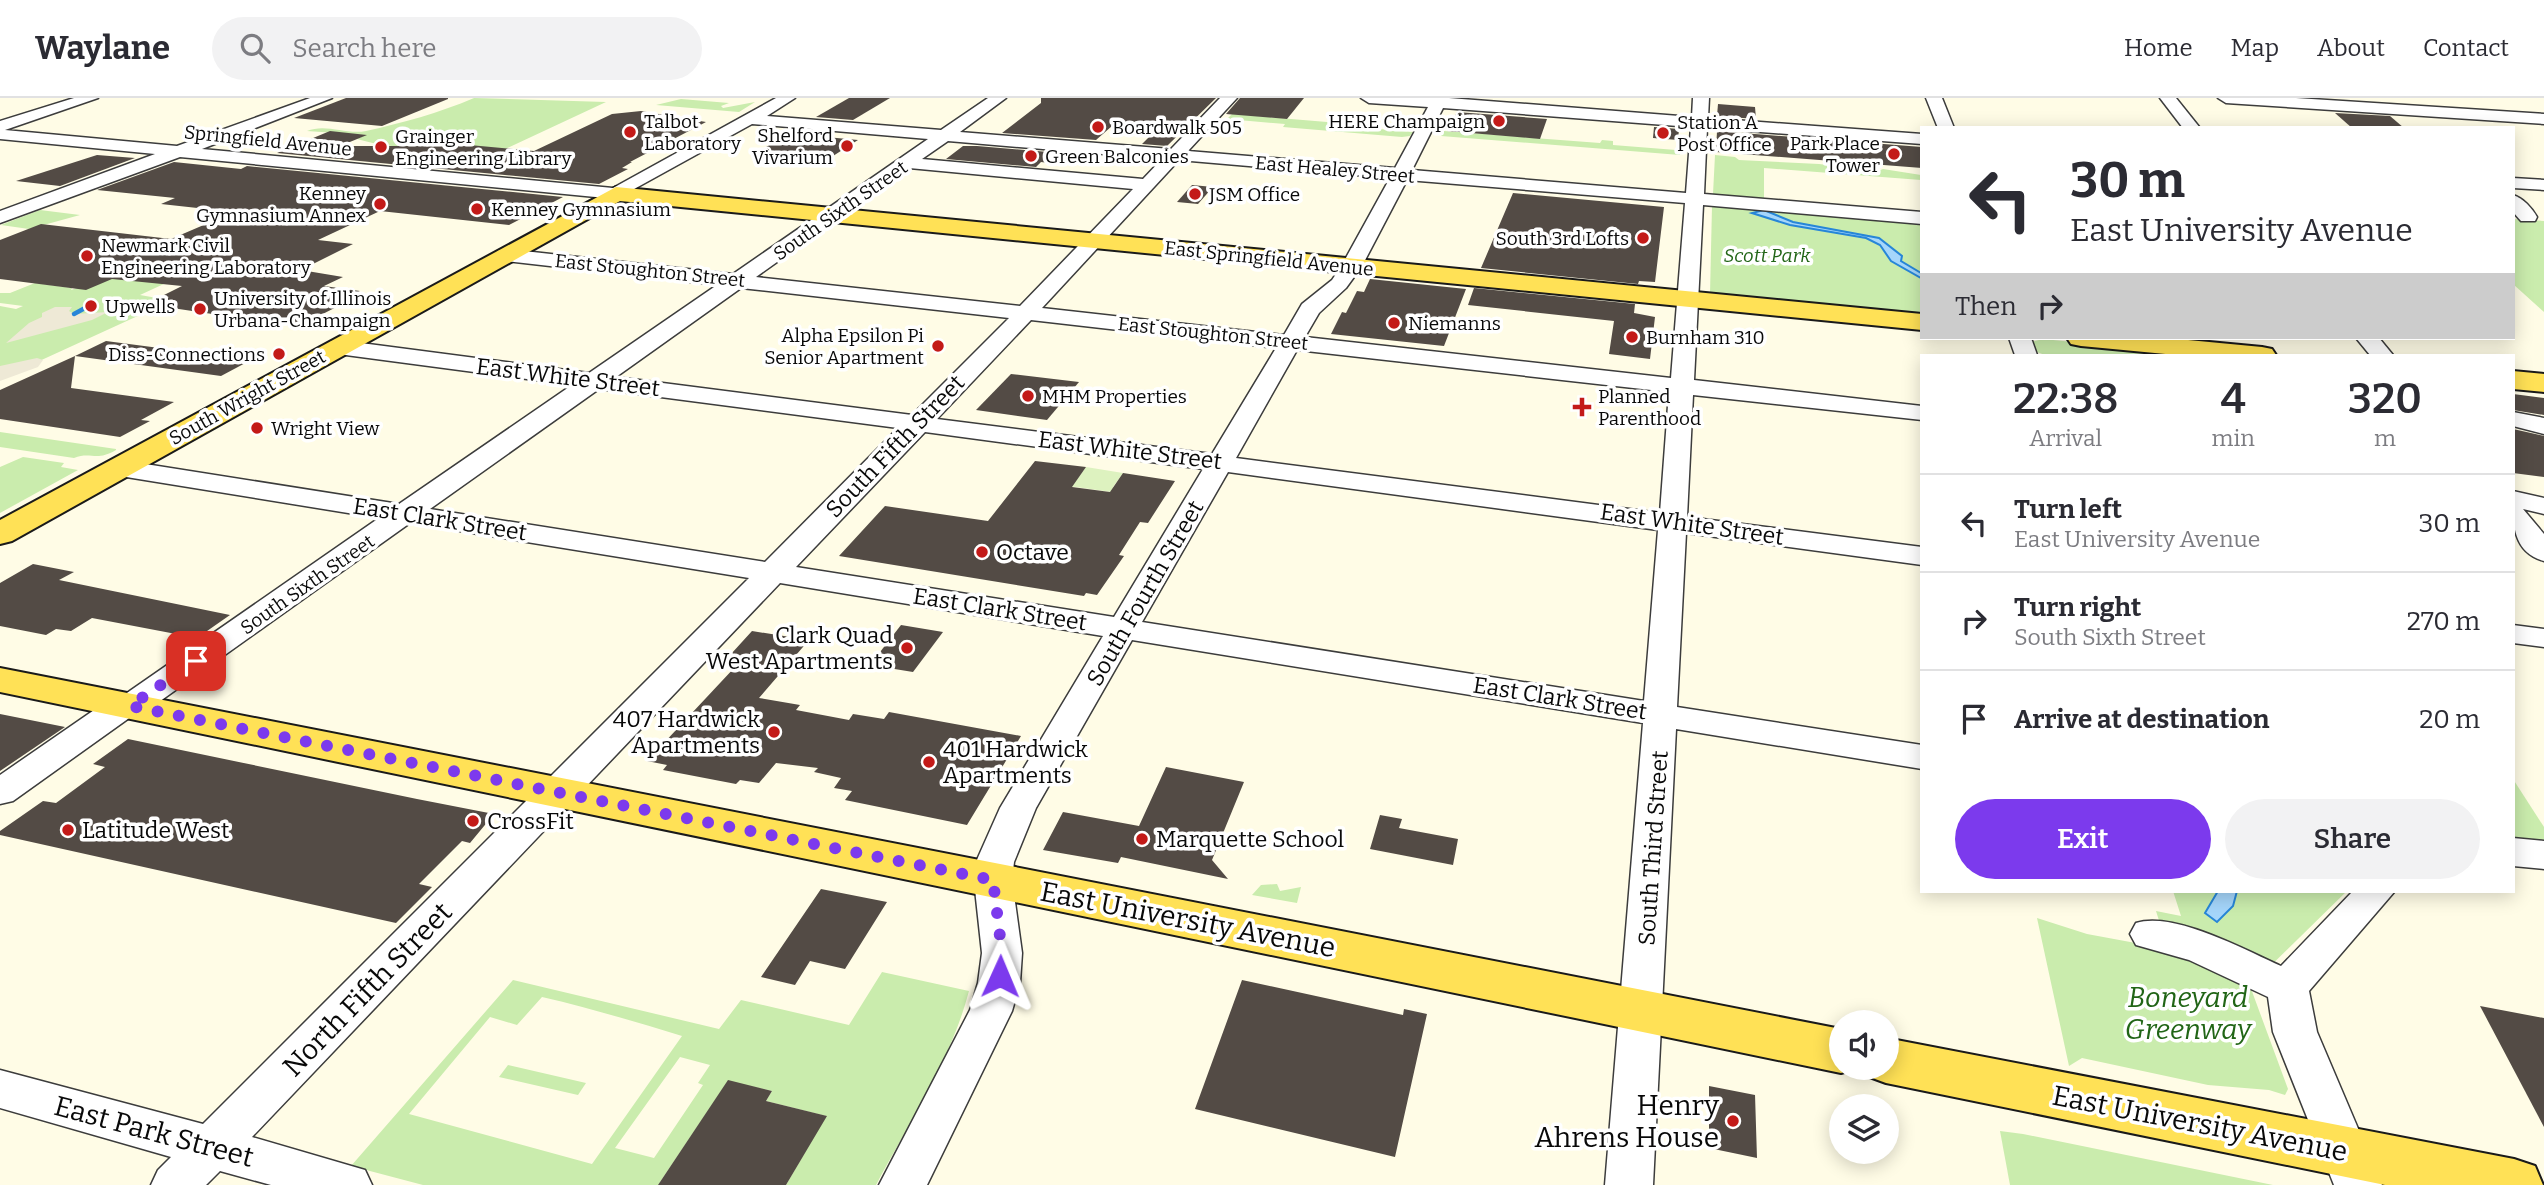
<!DOCTYPE html>
<style>
body{margin:0;font-family:Bitter,serif;background:#f2f2f3;color:#2b2b33;height:100vh;display:flex;flex-direction:column;font-size:26px;white-space:nowrap}
*{box-sizing:border-box;margin:0}
p{font-size:23px;color:#7c7c81}
.icon{flex:none;width:38px;height:38px;fill:none;stroke:currentColor;stroke-width:2;stroke-linecap:round;stroke-linejoin:round}
.map{position:relative;flex:1;overflow:hidden}
.side{position:absolute;left:1920px;top:256px;width:595px;height:539px;display:flex;flex-direction:column;background:#fff;border-radius:0px;box-shadow:0 4px 18px #0003}
.side>*{flex:none}
.banner{position:absolute;left:1920px;top:28px;width:595px;height:214px;border-radius:0px;box-shadow:0 4px 18px #0003;background:#fff;color:#2b2b33;overflow:hidden}
.controls{position:absolute;left:1829px;top:912px;display:grid;gap:14px}
.controls a{display:grid;place-items:center;width:70px;height:70px;border-radius:50%;background:#fff;box-shadow:0 4px 18px #0003;font-size:35px}
.pin{position:absolute;display:grid;place-items:center;width:60px;height:60px;color:#fff;margin:-30px;border-radius:14px;box-shadow:0 4px 10px #0006}
.me{position:absolute;width:77px;margin:-38px;rotate:1deg;stroke-linejoin:round;filter:drop-shadow(0 0 5px #0008)}
.turn{display:flex;align-items:center;gap:24px;height:147px;padding:0 35px;font-size:32px}
.turn .icon{width:91px;height:91px;stroke-width:2.5}
.turn b{display:block;font-size:49px;line-height:60px}
.then{display:flex;align-items:center;height:66px;padding:0 35px;background:#0003;gap:14px;font-size:26px}
.eta{display:flex;justify-content:space-evenly;align-items:center;height:119px;text-align:center}
.eta b{font-size:42px;font-weight:600;line-height:49px}
.cta{display:flex;gap:14px;margin-top:auto;padding:14px 35px}
.cta a{flex:1;height:80px;border-radius:42px;background:#7c3aed;color:#fff;font-size:28px;font-weight:600;line-height:80px;text-align:center}
.cta a+a{background:#f2f2f3;color:#2b2b33}
ul{padding:0;list-style:none}
li{display:flex;align-items:center;gap:21px;height:98px;padding:0 35px;border-top:2px solid #e1e1e2}
li div{flex:1}
li b{display:block;font-size:26px}
li em{font-style:normal}
header{display:flex;align-items:center;gap:42px;box-sizing:border-box;height:98px;padding:0 35px;background:#fff;border-bottom:2px solid #e1e1e2}
header strong{font-size:33px}
nav{display:flex;gap:38px;margin-inline-start:auto;font-size:24px}
.search{width:490px;height:63px;background:#f2f2f3;display:flex;align-items:center;gap:18px;box-sizing:border-box;padding:0 24px;border-radius:38px;color:#7c7c81;font-size:26px}
.map>svg:first-child{display:block}
</style>
<header>
<strong>Waylane</strong>
<div class="search"><svg class="icon" aria-label="search" viewBox="0 0 24 24"><circle cx="10" cy="10" r="6"/><path d="M15 15l6 6"/></svg>Search here</div>
<nav><a>Home</a><a>Map</a><a>About</a><a>Contact</a></nav>
</header>
<div class="map">
<svg width="2544" height="1087" viewBox="0 0 2544 1087">
<rect width="100%" height="100%" fill="#fffce6"/>
<g fill="#caecad" fill-rule="evenodd">
<path d="M474 0 606 4 501 53 437 44C414 53 381 48 357 41L365 37 307 33C326 25 346 37 366 33 402 25 439 15 474 0Z"/>
<polygon points="681,1 729,5 721,8 723,10 755,4 739,14 656,7"/>
<polygon points="1232,16 1351,26 1357,29 1413,34 1410,38 1402,39 1283,29 1285,26 1227,21"/>
<polygon points="1444,33 1600,45 1602,42 1613,43 1613,47 1676,52 1682,49 1680,57 1441,38"/>
<polygon points="1715,57 1735,59 1739,62 1819,66 1878,73 1883,71 1921,77 1921,82 1764,70 1764,101 1713,96"/>
<polygon points="1712,108 1921,127 1921,217 1710,196"/>
<polygon points="40,112 80,117 29,131 1,127"/>
<polygon points="2513,121 2544,123 2544,214 2513,186"/>
<polygon points="246,148 140,197 157,200 139,208 153,211 0,281 0,208 16,211 23,208 0,205 0,195 10,195 35,185 72,190 71,192 137,170"/>
<polygon points="2043,241 2204,257 2045,257 2031,252 2031,244"/>
<path d="M0 334 116 351V352C96 364 91 353 74 360L0 349Z"/>
<polygon points="23,359 64,365 61,369 78,372 0,415 0,369"/>
<polygon points="2513,681 2544,729 2544,747 2513,742"/>
<polygon points="1277,786 1280,793 1301,789 1297,805 1252,797 1261,787"/>
<polygon points="2173,793 2347,793 2250,888 2288,991 2285,997 2269,992 2208,987 2082,960 2069,968 2037,820 2087,836 2168,851 2156,813 2181,818"/>
<path d="M882 874 969 893C951 962 909 1025 876 1087H786L826 1018 766 1003 772 993 728 983 660 1084 671 1087H423L351 1068 513 882 719 931 741 902 849 927ZM542 899C590 910 636 924 682 938L592 1066 409 1016 490 919 517 927ZM680 959 710 967 698 985 703 987 654 1060 615 1050Z"/>
<polygon points="508,967 586,985 578,997 499,979"/>
<polygon points="2000,1033 2023,1036 2273,1087 2010,1087"/>
</g>
<polygon fill="#ddf2bf" points="1086,369 1123,375 1113,389 1119,395 1061,387 1075,384"/>
<g fill="#eee9d6">
<polygon points="55,209 72,209 69,213 74,216 108,214 92,222 6,245 29,225 42,219 42,215"/>
<polygon points="37,260 43,262 38,269 0,283 0,268"/>
</g>
<g fill="#a5d6fb" stroke="#2786d8" stroke-width="2">
<polygon points="1764,112 1793,124 1879,140 1902,158 1901,163 1921,175 1921,180 1891,163 1880,147 1866,140 1790,127 1752,115"/>
<polygon points="2218,793 2237,793 2233,808 2217,824 2205,815"/>
</g>
<g fill="none" stroke-linecap="round" stroke-linejoin="round">
<polyline stroke="#2786d8" stroke-width="4.5" points="74,216 85,210"/>
</g>
<g fill="#534b45">
<polygon points="346,0 448,0 448,1 382,28 294,20"/>
<polygon points="849,0 890,0 853,22 816,19"/>
<polygon points="1041,0 1216,0 1167,48 1142,46 1156,32 1112,28 1096,42 1002,35 1041,5"/>
<polygon points="1240,0 1304,0 1287,21 1226,16"/>
<polygon points="1718,6 1755,9 1756,21 1717,18"/>
<polygon points="641,13 706,24 630,64 632,64 622,70 628,71 599,86 277,55 330,33 367,37 340,48 427,48 437,44 534,53 612,16"/>
<polygon points="1457,14 1547,21 1540,41 1447,33"/>
<polygon points="2335,15 2390,18 2404,30 2352,30"/>
<polygon points="1654,29 1679,31 1678,42 1653,40"/>
<polygon points="794,32 832,35 826,39 858,42 833,58 761,52"/>
<polygon points="1717,33 1922,49 1922,70 1716,54"/>
<polygon points="963,48 977,48 1060,55 1049,65 1041,64 1036,69 946,61"/>
<polygon points="97,57 135,60 60,88 16,83"/>
<polygon points="174,64 241,71 247,68 563,99 509,127 380,113 318,142 353,146 301,172 343,179 324,188 360,193 355,195 362,196 305,225 293,228 152,207 169,199 162,198 182,188 112,181 86,192 0,181 0,142 41,126 171,141 234,114 161,106 175,100 97,92"/>
<polygon points="1192,87 1213,89 1198,106 1177,104"/>
<polygon points="1513,95 1664,109 1655,184 1639,183 1638,186 1481,170"/>
<polygon points="1370,181 1466,191 1444,248 1331,236 1342,214 1346,215 1357,193 1364,194"/>
<polygon points="1474,190 1635,206 1634,215 1655,219 1650,261 1609,256 1614,223 1468,207"/>
<polygon points="106,243 251,262 221,278 75,258"/>
<polygon points="75,258 71,290 174,304 141,322 150,323 120,339 0,321 0,292"/>
<polygon points="1011,276 1079,284 1047,322 976,312"/>
<polygon points="2513,296 2544,300 2544,317 2513,312"/>
<polygon points="2513,331 2544,338 2544,379 2513,375"/>
<polygon points="1035,363 1086,369 1072,389 1110,394 1123,375 1175,383 1148,425 1140,424 1119,457 1124,458 1097,497 1086,495 1084,498 839,458 885,408 988,423"/>
<polygon points="33,466 74,474 59,482 230,517 197,540 92,520 71,533 56,531 46,537 0,528 0,485"/>
<polygon points="901,527 943,534 913,574 870,567"/>
<polygon points="752,533 809,542 759,600 800,607 796,612 849,622 853,616 884,621 889,614 1021,638 967,727 845,702 852,693 834,690 841,680 814,674 818,670 776,665 759,685 740,682 736,686 663,672 667,667 647,663 735,569 721,567"/>
<polygon points="0,616 65,629 0,673"/>
<polygon points="128,641 417,701 494,716 470,745 462,743 419,786 432,789 396,825 0,737 0,733 43,703 56,705 105,669 93,666"/>
<polygon points="1166,669 1244,684 1212,762 1228,781 1121,759 1118,765 1043,752 1063,714 1139,728"/>
<polygon points="1380,717 1402,721 1399,730 1458,741 1453,767 1370,751"/>
<polygon points="821,791 887,804 845,871 810,863 795,887 761,879"/>
<polygon points="1242,882 1403,917 1404,911 1427,916 1395,1059 1195,1011"/>
<polygon points="2480,908 2544,920 2544,1029"/>
<polygon points="728,982 772,993 766,1003 827,1018 786,1087 658,1087"/>
<polygon points="1709,988 1755,997 1757,1060 1709,1050"/>
</g>
<g fill="none" stroke-linecap="round" stroke-linejoin="round">
<g stroke="#3c3c3c" stroke-width="3">
<g id="minor">
<path d="M74 0H98L5 32 177 48 310 0H332L202 51 613 90 776 0H795L767 18 941 32 988 0H1006L960 34 1171 51 1220 0H1237L1188 53 1395 70 1428 9 1369 5 1361 0H1449L1692 19 1693 0H1709L1708 20 1922 36V46L1707 30 1704 96 1922 114V126L1703 107 1694 282 1922 308V322L1693 297 1687 419 1922 449V467L1686 435 1677 609 1922 647V671L1676 631 1653 1087H1605L1643 625 1132 542 1036 710 1014 764 1012 782 1022 855 1020 885 1012 913 927 1087H879L970 912 978 885 982 855 974 782 976 764 1000 710 1103 538 780 485 252 1039 365 1072 372 1087H271L220 1073 206 1087H151L158 1072 171 1059 0 1010V972L203 1026 749 480 410 425 142 616 132 618 13 703 0 706V677L113 599 124 597 379 420 120 378 111 376 107 370 111 364 120 362 399 406 572 287 338 256 327 249 330 244 338 242 589 275 717 187 505 163 495 157 498 153 505 151 733 176 928 41 752 26 616 101 180 59 0 125V113L155 56 0 41V23ZM1443 10 1691 29 1686 95 1412 72ZM948 43 1162 61 1143 81 922 61ZM1179 62 1390 80 1342 167 1332 182 1302 206 1284 237 1042 210ZM909 70 1133 91 1020 208 756 179ZM1407 82 1685 105 1671 280 1305 239 1319 215 1346 190 1362 168ZM741 190 1009 220 912 317 616 279ZM1031 222 1276 250 1212 356 937 321ZM1297 252 1669 294 1660 415 1236 360ZM599 291 898 330 765 464 430 411ZM925 334 1203 371 1114 519 796 469ZM1228 374 1658 432 1644 603 1142 524Z"/>
<polygon points="1926,0 1942,0 1954,30 1938,30"/>
<polygon points="2160,0 2176,0 2200,30 2183,30"/>
<polygon points="2218,0 2296,0 2544,16 2544,26 2226,5"/>
<polygon points="2513,80 2544,82 2544,92 2513,90"/>
<path d="M2513 97C2523 100 2532 110 2537 119L2535 123H2521L2513 114Z"/>
<polygon points="2009,240 2031,240 2037,257 2015,257"/>
<polygon points="2356,240 2379,240 2393,257 2370,257"/>
<polygon points="2513,314 2544,320 2544,336 2513,328"/>
<path d="M2513 393 2544 400V416L2523 411 2544 436V463C2510 454 2513 420 2513 393Z"/>
<polygon points="2513,527 2544,531 2544,549 2513,545"/>
<polygon points="2513,740 2544,743 2544,771 2513,768"/>
<path d="M2353 793H2395L2309 893 2317 934 2382 1087H2334L2273 934 2268 899 2189 862 2136 847 2130 836 2136 825C2174 813 2245 852 2281 868Z"/>
</g>
</g>
<g stroke="#1a1a1a" stroke-width="4">
<g id="major">
<polygon points="616,89 1922,216 1922,232 620,103 12,443 0,446 0,422"/>
<polygon points="2067,240 2167,240 2262,249 2272,251 2276,257 2176,257 2081,248 2071,246"/>
<polygon points="2513,273 2544,276 2544,294 2513,291"/>
<polygon points="0,570 1841,931 1841,970 1858,970 1841,975 0,594"/>
<polygon points="1886,940 2514,1061 2535,1068 2543,1087 2385,1087 1886,985 1867,978 1863,970 1886,970"/>
</g>
</g>
<use href="#minor" fill="#fff" fill-rule="evenodd"/>
<use href="#major" fill="#ffe156" fill-rule="evenodd"/>
</g>
<g fill="none" stroke-linecap="round" stroke-linejoin="round">
<polyline stroke="#7c3aed" stroke-width="12" stroke-dasharray="0 21.6" points="196,563 130,608 993,782 1002,855 1000,878"/>
</g>
<g fill="#c31a18" stroke="#fff" stroke-width="2.5">
<circle cx="1499" cy="23" r="7"/>
<circle cx="1098" cy="29" r="7"/>
<circle cx="630" cy="34" r="7"/>
<circle cx="1663" cy="35" r="7"/>
<circle cx="847" cy="48" r="7"/>
<circle cx="381" cy="49" r="7"/>
<circle cx="1894" cy="56" r="7"/>
<circle cx="1031" cy="58" r="7"/>
<circle cx="1195" cy="96" r="7"/>
<circle cx="380" cy="106" r="7"/>
<circle cx="477" cy="111" r="7"/>
<circle cx="1643" cy="140" r="7"/>
<circle cx="87" cy="158" r="7"/>
<circle cx="91" cy="208" r="7"/>
<circle cx="200" cy="211" r="7"/>
<circle cx="1394" cy="225" r="7"/>
<circle cx="1632" cy="239" r="7"/>
<circle cx="938" cy="248" r="7"/>
<circle cx="279" cy="256" r="7"/>
<circle cx="1028" cy="298" r="7"/>
<path d="M1578.5 298.5h7v7h7v7h-7v7h-7v-7h-7v-7h7z"/>
<circle cx="257" cy="330" r="7"/>
<circle cx="982" cy="454" r="7"/>
<circle cx="907" cy="550" r="7"/>
<circle cx="774" cy="634" r="7"/>
<circle cx="929" cy="664" r="7"/>
<circle cx="473" cy="723" r="7"/>
<circle cx="68" cy="732" r="7"/>
<circle cx="1142" cy="741" r="7"/>
<circle cx="1733" cy="1023" r="7"/>
</g>
<g text-anchor="middle" stroke-width="7" stroke-linejoin="round" paint-order="stroke">
<g font-size="19" fill="#090909" stroke="#fff" text-anchor="start">
<text x="644" y="30">Talbot<tspan x="644" dy="22">Laboratory</tspan></text>
<text x="1485" y="30" text-anchor="end">HERE Champaign</text>
<text x="1677" y="31">Station A<tspan x="1677" dy="22">Post Office</tspan></text>
<text x="1112" y="36">Boardwalk 505</text>
<text x="833" y="44" text-anchor="end">Shelford<tspan x="833" dy="22">Vivarium</tspan></text>
<text x="395" y="45">Grainger<tspan x="395" dy="22">Engineering Library</tspan></text>
<text x="1880" y="52" text-anchor="end">Park Place<tspan x="1880" dy="22">Tower</tspan></text>
<text x="1045" y="65">Green Balconies</text>
<text x="366" y="102" text-anchor="end">Kenney<tspan x="366" dy="22">Gymnasium Annex</tspan></text>
<text x="1209" y="103">JSM Office</text>
<text x="491" y="118">Kenney Gymnasium</text>
<text x="1629" y="147" text-anchor="end">South 3rd Lofts</text>
<text x="101" y="154">Newmark Civil<tspan x="101" dy="22">Engineering Laboratory</tspan></text>
<text x="214" y="207">University of Illinois<tspan x="214" dy="22">Urbana-Champaign</tspan></text>
<text x="105" y="215">Upwells</text>
<text x="1408" y="232">Niemanns</text>
<text x="924" y="244" text-anchor="end">Alpha Epsilon Pi<tspan x="924" dy="22">Senior Apartment</tspan></text>
<text x="1646" y="246">Burnham 310</text>
<text x="265" y="263" text-anchor="end">Diss-Connections</text>
<text x="1042" y="305">MHM Properties</text>
<text x="1598" y="305">Planned<tspan x="1598" dy="22">Parenthood</tspan></text>
<text x="271" y="337">Wright View</text>
</g>
<g font-size="19" fill="#090909" stroke="#fff">
<text transform="translate(268 42) rotate(6)" y="7">Springfield Avenue</text>
<text transform="translate(1335 71) rotate(5)" y="7">East Healey Street</text>
<text transform="translate(840 112) rotate(-35)" y="7">South Sixth Street</text>
<text transform="translate(1269 160) rotate(6)" y="7">East Springfield Avenue</text>
<text transform="translate(650 172) rotate(6)" y="7">East Stoughton Street</text>
<text transform="translate(1213 235) rotate(6)" y="7">East Stoughton Street</text>
<text transform="translate(247 299) rotate(-29)" y="7">South Wright Street</text>
<text transform="translate(307 486) rotate(-35)" y="7">South Sixth Street</text>
</g>
<g font-size="19" font-style="italic" fill="#216516" stroke="#fff">
<text x="1767" y="164">Scott Park</text>
</g>
<g font-size="23" fill="#090909" stroke="#fff">
<text transform="translate(568 279) rotate(7)" y="8">East White Street</text>
<text transform="translate(895 348) rotate(-46)" y="8">South Fifth Street</text>
<text transform="translate(1130 352) rotate(7)" y="8">East White Street</text>
<text transform="translate(440 421) rotate(9)" y="8">East Clark Street</text>
<text transform="translate(1692 426) rotate(8)" y="8">East White Street</text>
<text transform="translate(1145 495) rotate(-60)" y="8">South Fourth Street</text>
<text transform="translate(1000 511) rotate(9)" y="8">East Clark Street</text>
<text transform="translate(1560 600) rotate(9)" y="8">East Clark Street</text>
<text transform="translate(1653 750) rotate(-86)" y="8">South Third Street</text>
</g>
<g font-size="23" fill="#090909" stroke="#fff" text-anchor="start">
<text x="996" y="462">Octave</text>
<text x="893" y="545" text-anchor="end">Clark Quad<tspan x="893" dy="26">West Apartments</tspan></text>
<text x="760" y="629" text-anchor="end">407 Hardwick<tspan x="760" dy="26">Apartments</tspan></text>
<text x="943" y="659">401 Hardwick<tspan x="943" dy="26">Apartments</tspan></text>
<text x="487" y="731">CrossFit</text>
<text x="82" y="740">Latitude West</text>
<text x="1156" y="749">Marquette School</text>
</g>
<g font-size="28" fill="#090909" stroke="#fff">
<text transform="translate(1188 821) rotate(11)" y="10">East University Avenue</text>
<text transform="translate(367 891) rotate(-46)" y="10">North Fifth Street</text>
<text transform="translate(2200 1025) rotate(11)" y="10">East University Avenue</text>
<text transform="translate(154 1033) rotate(15)" y="10">East Park Street</text>
</g>
<g font-size="28" font-style="italic" fill="#216516" stroke="#fff">
<text x="2188" y="909">Boneyard<tspan x="2188" dy="32">Greenway</tspan></text>
</g>
<g font-size="28" fill="#090909" stroke="#fff" text-anchor="end">
<text x="1719" y="1017">Henry<tspan x="1719" dy="32">Ahrens House</tspan></text>
</g>
</g>
</svg>
<div class="controls">
<a><svg class="icon" aria-label="sound" viewBox="0 0 24 24"><path d="M4 9h4l5-4v14l-5-4H4zM17 9q2 3 0 6"/></svg></a>
<a><svg class="icon" aria-label="layers" viewBox="0 0 24 24"><path d="M12 4l9 5-9 5-9-5zM3 14l9 5 9-5"/></svg></a>
</div>
<div class="pin" style="left:196px;top:563px;background:#d93025"><svg class="icon" aria-label="arrive" viewBox="0 0 24 24"><path d="M6 21V4h12l-3 4 3 4H6"/></svg></div>
<svg class="me" style="left:1000px;top:878px" viewBox="-20 -20 40 40"><path d="M0-17L14 15 0 8-14 15z" fill="#7c3aed" stroke="#fff" stroke-width="4"/></svg>
<div class="banner">
<div class="turn"><svg class="icon" aria-label="left" viewBox="0 0 24 24"><path d="M17 20v-9H6M10 6l-5 5 5 5"/></svg><div><b>30 m</b>East University Avenue</div></div>
<div class="then">Then<svg class="icon" aria-label="right" viewBox="0 0 24 24"><path d="M7 20v-9h11M14 6l5 5-5 5"/></svg></div>
</div>
<section class="side">
<div class="eta">
<div><b>22:38</b><p>Arrival</p></div>
<div><b>4</b><p>min</p></div>
<div><b>320</b><p>m</p></div>
</div>
<ul>
<li><svg class="icon" aria-label="left" viewBox="0 0 24 24"><path d="M17 20v-9H6M10 6l-5 5 5 5"/></svg><div><b>Turn left</b><p>East University Avenue</p></div><em>30 m</em></li>
<li><svg class="icon" aria-label="right" viewBox="0 0 24 24"><path d="M7 20v-9h11M14 6l5 5-5 5"/></svg><div><b>Turn right</b><p>South Sixth Street</p></div><em>270 m</em></li>
<li><svg class="icon" aria-label="arrive" viewBox="0 0 24 24"><path d="M6 21V4h12l-3 4 3 4H6"/></svg><div><b>Arrive at destination</b></div><em>20 m</em></li>
</ul>
<div class="cta"><a>Exit</a><a>Share</a></div>
</section>
</div>
